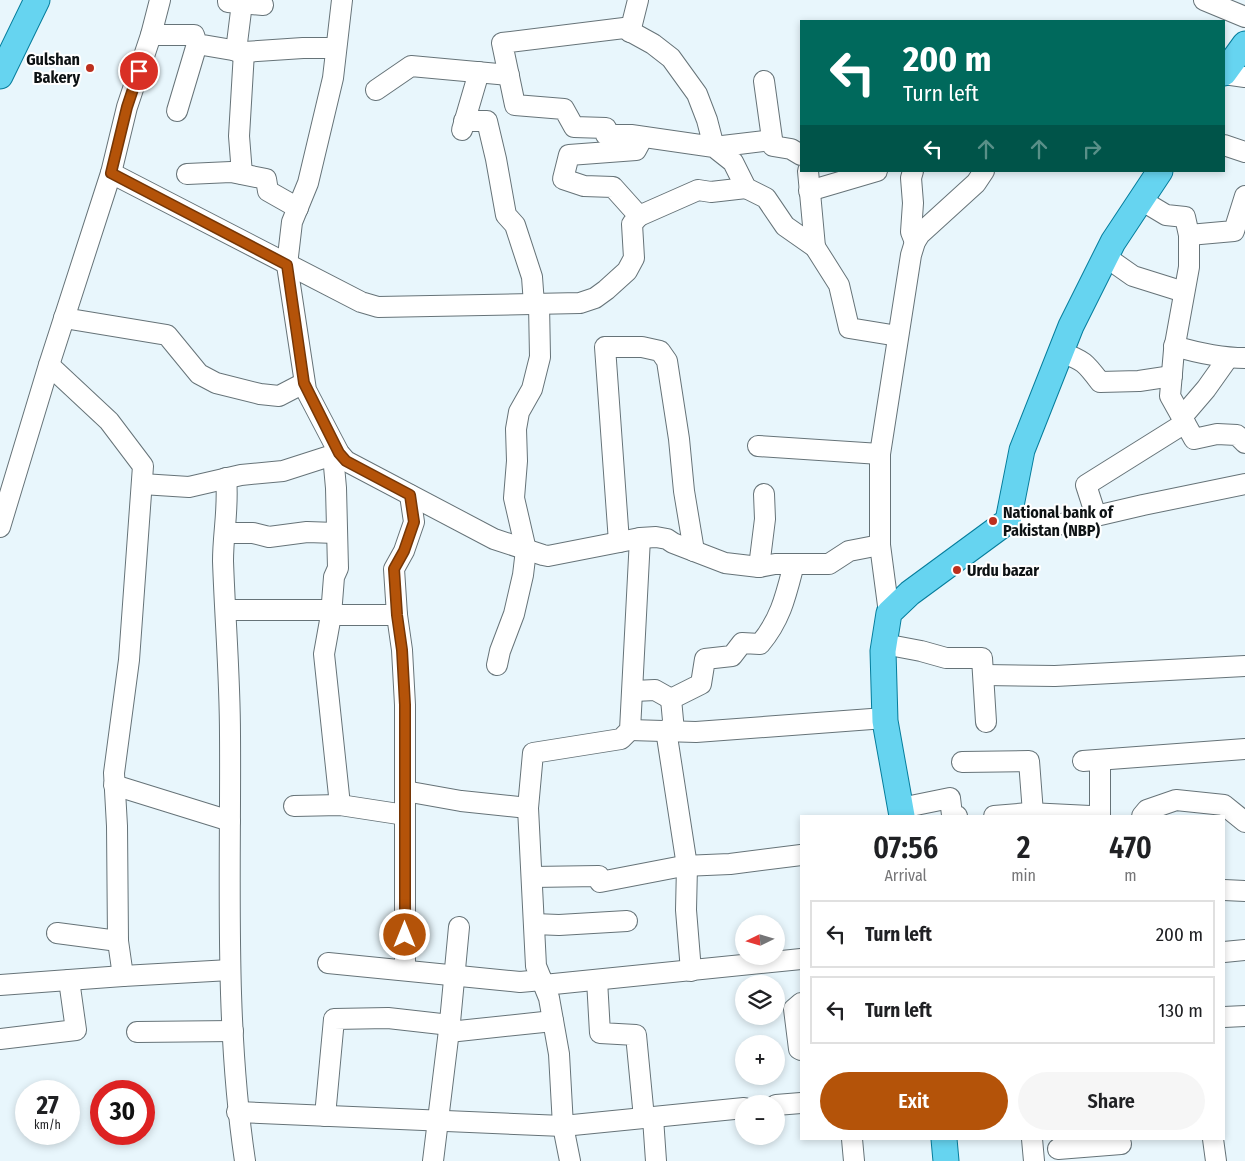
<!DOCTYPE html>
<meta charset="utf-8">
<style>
body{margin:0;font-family:"Fira Sans Condensed",sans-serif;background:#f6f6f6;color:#202124;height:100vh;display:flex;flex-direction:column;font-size:19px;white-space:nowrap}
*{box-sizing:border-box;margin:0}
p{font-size:16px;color:#757577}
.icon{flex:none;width:28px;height:28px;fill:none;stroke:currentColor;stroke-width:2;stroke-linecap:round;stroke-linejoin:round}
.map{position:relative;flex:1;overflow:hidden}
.details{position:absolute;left:800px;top:815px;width:425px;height:325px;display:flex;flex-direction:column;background:#fff;border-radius:0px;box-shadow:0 2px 8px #0003}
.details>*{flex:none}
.hud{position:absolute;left:800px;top:20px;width:425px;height:152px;border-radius:0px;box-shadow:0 2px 8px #0003;background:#00695c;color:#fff;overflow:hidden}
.needle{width:32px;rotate:265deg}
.buttons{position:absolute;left:735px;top:915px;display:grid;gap:10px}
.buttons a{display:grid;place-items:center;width:50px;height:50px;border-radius:50%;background:#fff;box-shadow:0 2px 8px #0003;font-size:25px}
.speed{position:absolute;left:15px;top:1080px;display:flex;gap:10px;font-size:25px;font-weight:700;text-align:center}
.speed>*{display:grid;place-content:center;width:65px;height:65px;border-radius:50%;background:#fff;box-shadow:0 2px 8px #0003;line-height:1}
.speed small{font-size:12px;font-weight:400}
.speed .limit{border:8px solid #d22;background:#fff;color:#111}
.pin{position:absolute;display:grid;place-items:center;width:42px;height:42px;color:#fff;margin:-21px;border:2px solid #fff;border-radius:50%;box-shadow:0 1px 5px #0007}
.me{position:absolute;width:55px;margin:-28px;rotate:0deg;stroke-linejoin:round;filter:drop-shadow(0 0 4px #0008)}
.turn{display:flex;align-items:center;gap:18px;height:105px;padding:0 20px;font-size:22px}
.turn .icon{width:65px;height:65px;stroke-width:2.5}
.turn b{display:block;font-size:35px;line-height:42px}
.lanes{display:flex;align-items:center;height:48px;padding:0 20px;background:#0003;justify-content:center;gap:25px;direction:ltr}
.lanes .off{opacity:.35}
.eta{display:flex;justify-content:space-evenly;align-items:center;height:85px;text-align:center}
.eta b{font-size:30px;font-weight:600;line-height:35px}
.button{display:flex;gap:10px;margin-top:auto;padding:10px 20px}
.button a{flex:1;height:58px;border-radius:30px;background:#b45309;color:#fff;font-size:20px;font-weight:600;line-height:58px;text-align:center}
.button a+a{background:#f6f6f6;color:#202124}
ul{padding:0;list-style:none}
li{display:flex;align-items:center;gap:15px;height:68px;margin:0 10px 8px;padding:0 10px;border:2px solid #e0e0e0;border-radius:0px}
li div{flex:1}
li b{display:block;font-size:19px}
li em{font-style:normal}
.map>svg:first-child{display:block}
</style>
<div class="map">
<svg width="1245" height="1161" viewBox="0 0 1245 1161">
<rect width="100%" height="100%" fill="#e8f6fc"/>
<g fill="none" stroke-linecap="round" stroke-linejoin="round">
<g stroke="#667378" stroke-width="22">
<g id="minor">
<polyline points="228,0 228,2 263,5"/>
<polyline points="342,0 333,78 308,183 292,222 287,265 306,390 339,453 346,461 494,539 543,555 548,556 640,538 656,537 667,539 673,543 725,563 759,567 775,564 829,564 849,551 880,545"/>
<polyline points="1204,0 1245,17"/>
<polyline points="630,32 638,0"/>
<polyline points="151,35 194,35 197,44 244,52 303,48 336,48"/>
<polyline points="236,51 242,3"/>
<polyline points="1224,74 1245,77"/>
<polyline points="764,81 773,146 791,149 801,155"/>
<polyline points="376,90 411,66 509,75"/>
<polyline points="177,111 197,44"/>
<polyline points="464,121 487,121 496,159 506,215 515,225 532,277 534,304"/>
<polyline points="462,130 479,72"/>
<polyline points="643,137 636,150 569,155 563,179 584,186 613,187 639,216 698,190 711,192 746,188"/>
<polyline points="772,140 714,147 631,135 606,135 606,128 574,127 564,109 515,105 502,43 624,28 653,44 671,58 697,94 707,120 714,147 733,162 746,188 766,198 785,226 815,247 839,285 849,328 898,336"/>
<polyline points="1224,145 1245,152"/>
<polyline points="808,171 815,247"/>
<polyline points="913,171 911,178 913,203 911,232 915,242"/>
<polyline points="111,173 361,302 378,307 580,303 595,298 606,290 627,271 634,258 632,224 639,216"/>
<polyline points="187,174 231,172 266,179 268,191 298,208"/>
<polyline points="242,174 239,136 244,52"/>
<polyline points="809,191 877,171"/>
<polyline points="1141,200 1166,215 1185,217 1189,235 1189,267 1174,350 1170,396 1194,439 1217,434 1237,435 1245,443"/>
<polyline points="1189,235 1234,231 1245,196"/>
<polyline points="1106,257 1133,276 1184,292"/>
<polyline points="64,318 167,335 199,374 216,383 260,394 279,396 304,383"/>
<path d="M1174 346C1198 353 1220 358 1245 358"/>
<path d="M1061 352C1084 361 1085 362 1100 382L1139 381 1172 376"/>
<polyline points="49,365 109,421 143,466 129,660 114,773 117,826 118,941 123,976"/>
<polyline points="1182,417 1206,389 1228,358"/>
<polyline points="758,446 880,454"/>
<polyline points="333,455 336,488 338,568 334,577 331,615 324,654 340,805"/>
<path d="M226 478C229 506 223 533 223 561 225 619 230 677 230 735 231 877 224 1020 245 1161"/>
<polyline points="142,484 189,487 241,475 283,471 339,453"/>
<polyline points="1096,516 1086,485 1185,423"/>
<polyline points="1008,521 1053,526 1143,505 1245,484"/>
<polyline points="0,527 49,365 111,173 127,107 151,35 160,0"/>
<polyline points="225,533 253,533 269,537 307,532 336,533"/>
<polyline points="619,542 605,347 642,347 660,351 667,361 679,439 684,491 694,551"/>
<polyline points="759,567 765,519 764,494"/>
<polyline points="226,610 332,610"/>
<polyline points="889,613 880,545 880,454 911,255 915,242 920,234 976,183 984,171"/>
<polyline points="331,615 397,615"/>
<polyline points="884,644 921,651 946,658 982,658 986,722"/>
<polyline points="497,665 500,651 514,614 523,575 526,550 514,498 517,461 516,429 519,412 532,389 540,357 539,304"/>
<polyline points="984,675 1055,676 1245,666"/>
<polyline points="634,691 655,690 671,699"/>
<polyline points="630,730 696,732 885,718"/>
<polyline points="666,730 687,866 686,910 691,971"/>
<path d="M674 731 671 699 701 684 705 659 732 656 742 643 760 644C781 619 786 595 794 564"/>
<polyline points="1100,760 1100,816"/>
<polyline points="1083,761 1245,749"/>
<polyline points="962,762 1029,761 1033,813"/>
<polyline points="114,785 230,821"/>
<polyline points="405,791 461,801 528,808"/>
<polyline points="294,806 340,805 405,815"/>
<polyline points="901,808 950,798 952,815 957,816"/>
<polyline points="994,816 1029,813 1090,816"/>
<polyline points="1142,816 1147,810 1176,800 1224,805 1245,822"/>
<polyline points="532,877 599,876 600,882 683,866 730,864 801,855"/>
<polyline points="1224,890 1245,891"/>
<polyline points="534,924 559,925 627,921"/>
<polyline points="57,933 118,941"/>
<polyline points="1224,952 1245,950"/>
<polyline points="328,963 520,982 542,980"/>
<polyline points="405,970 405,705 402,650 397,615 394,569 404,551 414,522 410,495"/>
<polyline points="597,980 600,1033 636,1035 644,1118"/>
<polyline points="0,985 123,976 230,970"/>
<polyline points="544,985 801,959"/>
<polyline points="801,1003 794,1009 799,1049 801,1050"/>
<polyline points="1224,1017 1245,1016"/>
<polyline points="137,1032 233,1031"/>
<polyline points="449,1032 553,1021"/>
<polyline points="0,1039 76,1030 69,980"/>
<polyline points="776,1105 801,1103"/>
<polyline points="237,1112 563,1126 744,1108"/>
<polyline points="325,1116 334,1019 388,1018 450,1025"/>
<polyline points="653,1118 656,1161"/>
<polyline points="852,1139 854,1161"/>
<polyline points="1032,1139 1034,1161"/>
<polyline points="1213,1139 1216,1161"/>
<polyline points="1058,1149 1121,1144"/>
<polyline points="433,1161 450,1022 459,927"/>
<polyline points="570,1161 563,1126 559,1054 549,998 536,966 528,808 533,753 621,739 630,730 640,538"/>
</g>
</g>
<g stroke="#057d9c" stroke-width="27">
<g id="major">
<polyline points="1224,73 1245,44"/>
<polyline points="0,76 37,0"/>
<polyline points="902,816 885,721 883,651 889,613 910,593 1008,521 1022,450 1071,326 1113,242 1160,171"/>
<polyline points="944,1139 946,1161"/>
</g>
</g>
<use href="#minor" stroke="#fff" stroke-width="20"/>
<use href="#major" stroke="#66d4f0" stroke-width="25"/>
</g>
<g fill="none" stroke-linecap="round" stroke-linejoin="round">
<g stroke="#753606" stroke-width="12">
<polyline id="route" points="139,71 127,107 111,173 287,265 304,383 339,453 346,461 410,495 414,522 404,551 394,569 397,615 402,650 405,705 405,935"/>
</g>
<use href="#route" stroke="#b45309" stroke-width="9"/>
</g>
<g fill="#bc2f1e" stroke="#fff" stroke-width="2">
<circle cx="90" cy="68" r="5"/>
<circle cx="993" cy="521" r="5"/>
<circle cx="957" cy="570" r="5"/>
</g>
<g text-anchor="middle" stroke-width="4" stroke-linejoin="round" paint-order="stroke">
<g font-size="16" font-weight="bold" fill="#0d1214" stroke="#fff" text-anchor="start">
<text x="80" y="65" text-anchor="end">Gulshan<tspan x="80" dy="18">Bakery</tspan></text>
<text x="1003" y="518">National bank of<tspan x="1003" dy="18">Pakistan (NBP)</tspan></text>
<text x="967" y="576">Urdu bazar</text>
</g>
</g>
</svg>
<div class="buttons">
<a><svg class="needle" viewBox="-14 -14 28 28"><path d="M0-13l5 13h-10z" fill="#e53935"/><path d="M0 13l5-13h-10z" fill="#757577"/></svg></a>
<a><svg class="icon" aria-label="layers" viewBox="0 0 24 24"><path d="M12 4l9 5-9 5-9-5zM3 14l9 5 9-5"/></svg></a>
<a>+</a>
<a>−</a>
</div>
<div class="speed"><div>27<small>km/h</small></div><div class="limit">30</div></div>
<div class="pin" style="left:139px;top:71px;background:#d93025"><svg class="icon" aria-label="arrive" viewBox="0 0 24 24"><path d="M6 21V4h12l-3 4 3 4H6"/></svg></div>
<svg class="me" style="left:405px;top:935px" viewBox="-20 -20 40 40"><circle r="17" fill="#b45309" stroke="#fff" stroke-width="3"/><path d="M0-11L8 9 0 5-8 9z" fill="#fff"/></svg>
<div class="hud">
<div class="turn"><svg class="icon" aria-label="left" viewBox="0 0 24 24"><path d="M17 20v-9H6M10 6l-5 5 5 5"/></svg><div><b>200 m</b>Turn left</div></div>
<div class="lanes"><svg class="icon" aria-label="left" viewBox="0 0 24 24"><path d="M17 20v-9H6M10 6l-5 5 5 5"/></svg><svg class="icon off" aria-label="ahead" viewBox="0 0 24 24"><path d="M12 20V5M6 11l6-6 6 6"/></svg><svg class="icon off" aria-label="ahead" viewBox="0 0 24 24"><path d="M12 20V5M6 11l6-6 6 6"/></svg><svg class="icon off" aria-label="right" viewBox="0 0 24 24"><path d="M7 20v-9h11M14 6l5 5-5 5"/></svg></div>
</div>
<section class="details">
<div class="eta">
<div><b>07:56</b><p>Arrival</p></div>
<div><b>2</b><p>min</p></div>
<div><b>470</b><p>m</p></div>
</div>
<ul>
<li><svg class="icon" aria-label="left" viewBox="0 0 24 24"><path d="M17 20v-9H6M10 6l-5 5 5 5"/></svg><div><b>Turn left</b></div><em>200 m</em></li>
<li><svg class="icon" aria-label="left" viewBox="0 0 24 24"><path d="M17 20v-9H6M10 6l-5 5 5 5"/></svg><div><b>Turn left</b></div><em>130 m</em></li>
</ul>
<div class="button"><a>Exit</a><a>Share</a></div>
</section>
</div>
